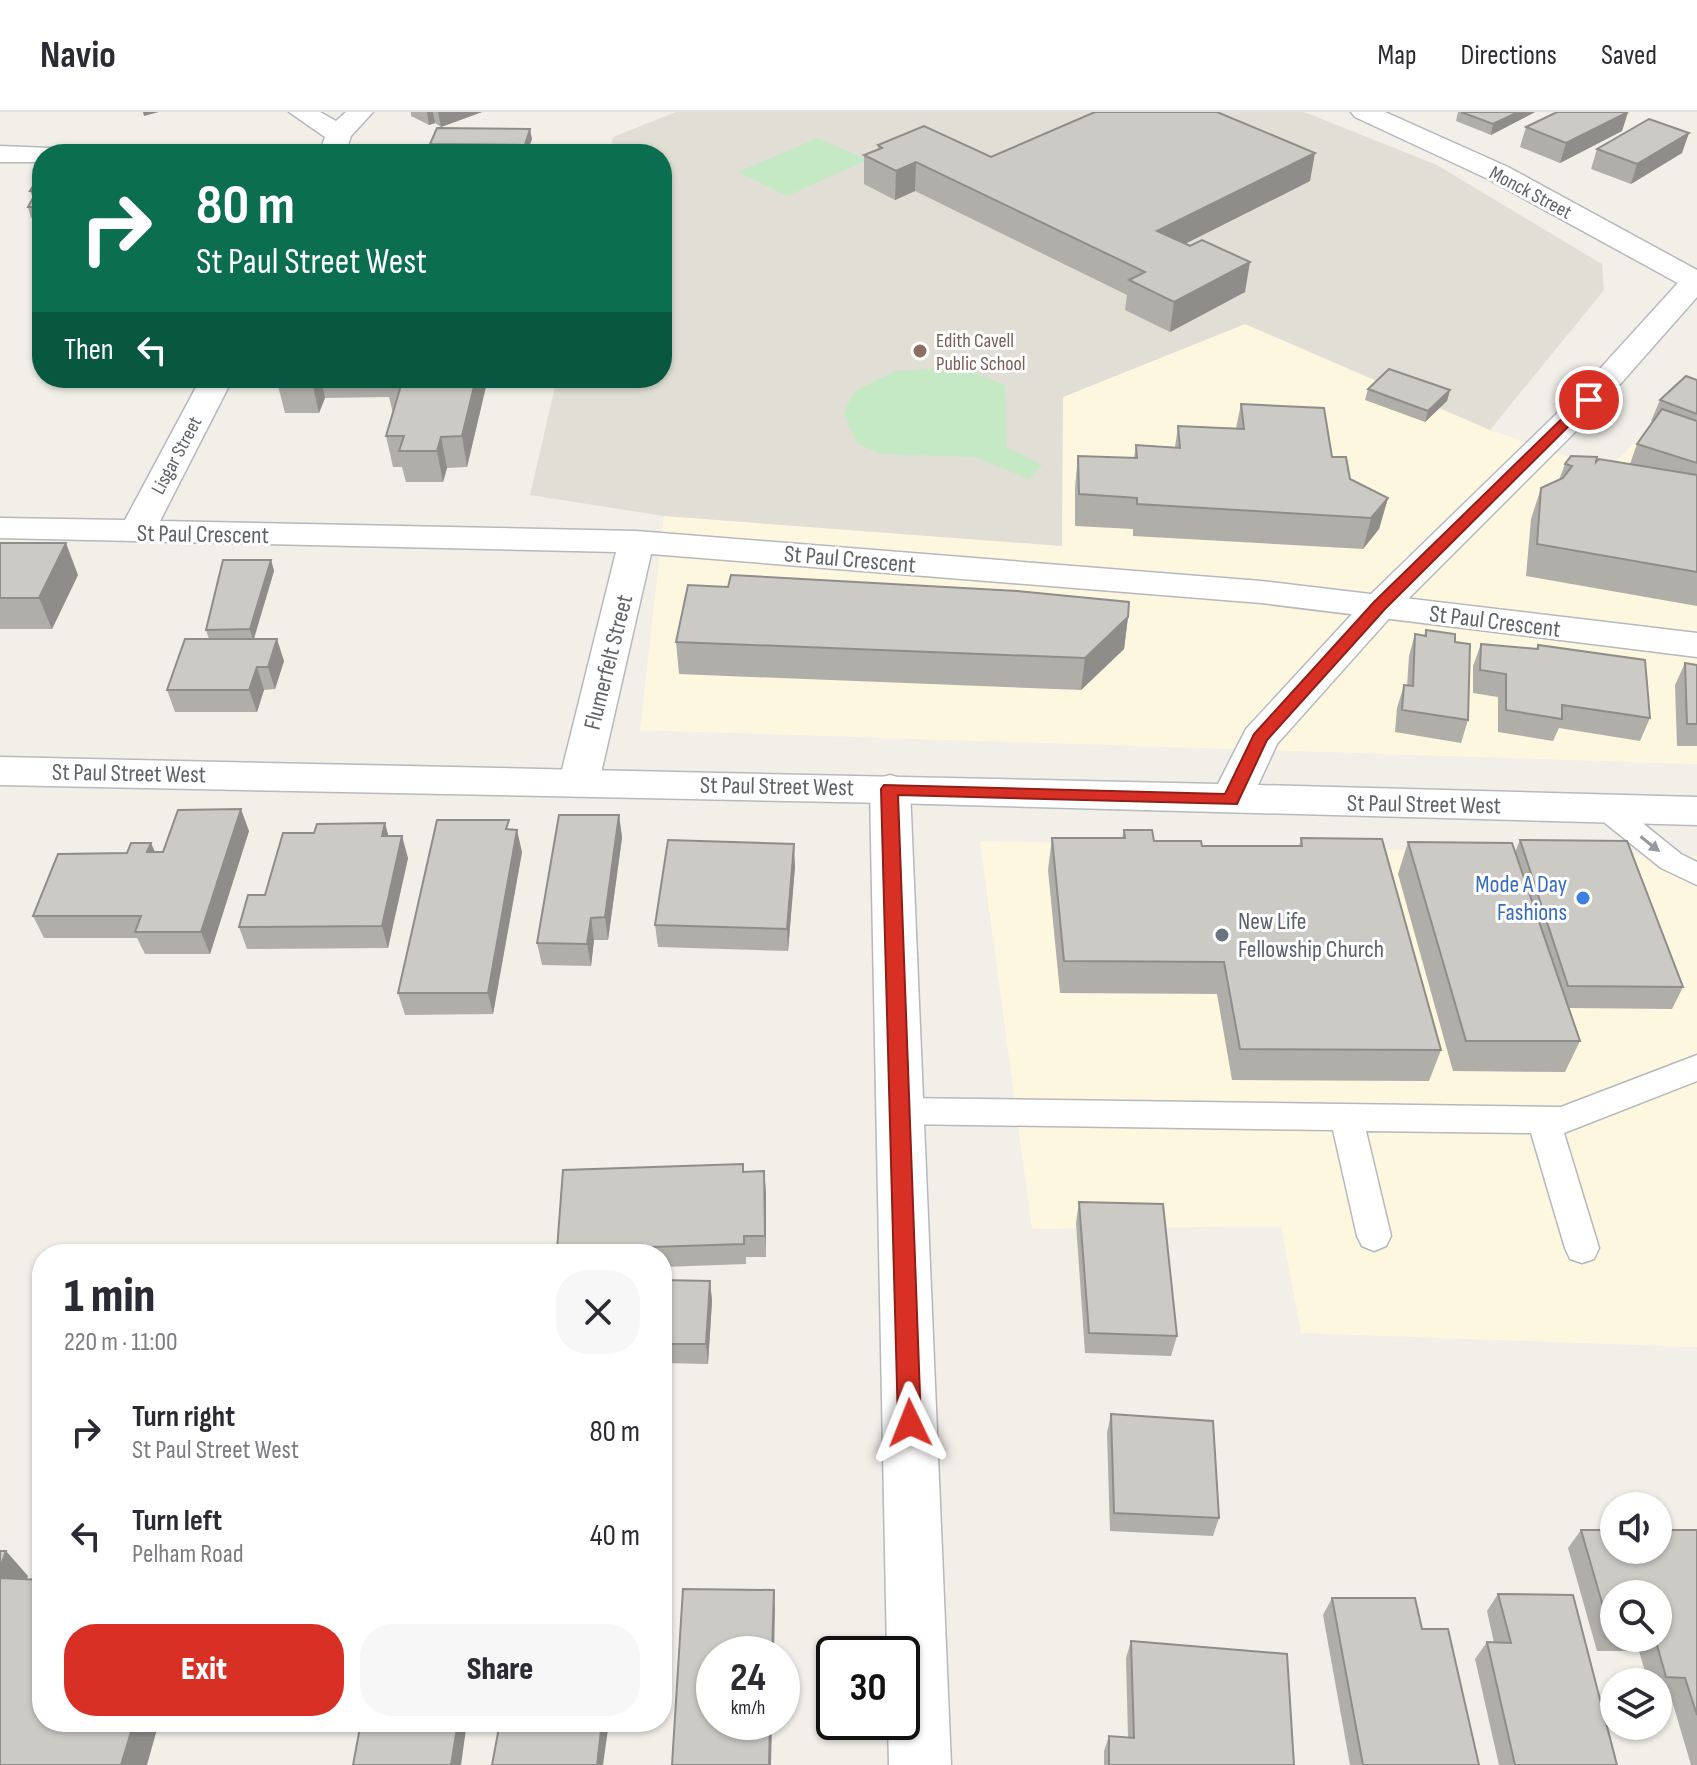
<!DOCTYPE html>
<meta charset="utf-8">
<style>
body{margin:0;font-family:"Sofia Sans Condensed",sans-serif;background:#f7f7f7;color:#2b2b33;height:100vh;display:flex;flex-direction:column;font-size:30px;white-space:nowrap}
*{box-sizing:border-box;margin:0}
p{font-size:26px;color:#7c7c81}
.icon{flex:none;width:44px;height:44px;fill:none;stroke:currentColor;stroke-width:2;stroke-linecap:round;stroke-linejoin:round}
.map{position:relative;flex:1;overflow:hidden}
.drawer{position:absolute;left:32px;top:1132px;width:640px;height:488px;display:flex;flex-direction:column;background:#fff;border-radius:32px;box-shadow:0 2px 6px #0004}
.drawer>*{flex:none}
.banner{position:absolute;left:32px;top:32px;width:640px;height:244px;border-radius:32px;box-shadow:0 2px 6px #0004;background:#0b6e4f;color:#fff;overflow:hidden}
.controls{position:absolute;left:1600px;top:1380px;display:grid;gap:16px}
.controls a{display:grid;place-items:center;width:72px;height:72px;border-radius:50%;background:#fff;box-shadow:0 2px 6px #0004;font-size:40px}
.speed{position:absolute;left:696px;top:1524px;display:flex;gap:16px;font-size:40px;font-weight:700;text-align:center}
.speed>*{display:grid;place-content:center;width:104px;height:104px;border-radius:50%;background:#fff;box-shadow:0 2px 6px #0004;line-height:1}
.speed small{font-size:20px;font-weight:400}
.speed .limit{border:4px solid #111;border-radius:12px;background:#fff;color:#111}
.pin{position:absolute;display:grid;place-items:center;width:68px;height:68px;color:#fff;margin:-34px;border:4px solid #fff;border-radius:50%;box-shadow:0 2px 8px #0007}
.me{position:absolute;width:88px;margin:-44px;rotate:358deg;stroke-linejoin:round;filter:drop-shadow(0 0 6px #0008)}
.turn{display:flex;align-items:center;gap:28px;height:168px;padding:0 32px;font-size:36px}
.turn .icon{width:104px;height:104px;stroke-width:2.5}
.turn b{display:block;font-size:56px;line-height:68px}
.then{display:flex;align-items:center;height:76px;padding:0 32px;background:#0003;gap:16px;font-size:30px}
.round{display:grid;place-items:center;flex:none;width:84px;height:84px;border-radius:32px;background:#f7f7f7}
.overview{display:flex;align-items:center;justify-content:space-between;height:136px;padding:0 32px}
h1{font-size:48px;font-weight:800;line-height:60px}
.cta{display:flex;gap:16px;margin-top:auto;padding:16px 32px}
.cta a{flex:1;height:92px;border-radius:32px;background:#d93025;color:#fff;font-size:32px;font-weight:800;line-height:92px;text-align:center}
.cta a+a{background:#f7f7f7;color:#2b2b33}
ul{padding:0;list-style:none}
li{display:flex;align-items:center;gap:24px;height:104px;padding:0 32px}
li div{flex:1}
li b{display:block;font-size:30px}
li em{font-style:normal}
header{display:flex;align-items:center;gap:48px;box-sizing:border-box;height:112px;padding:0 40px;background:#fff;border-bottom:2px solid #e1e1e2}
header strong{font-size:38px}
nav{display:flex;gap:44px;margin-inline-start:auto;font-size:28px}
.map>svg:first-child{display:block}
</style>
<header>
<strong>Navio</strong>
<nav><a>Map</a><a>Directions</a><a>Saved</a></nav>
</header>
<div class="map">
<svg width="1697" height="1653" viewBox="0 0 1697 1653">
<rect width="100%" height="100%" fill="#f1efe8"/>
<g fill="#fef7e0">
<polygon points="1245,212 1490,318 1607,358 1697,270 1697,652 640,618 664,404 1061,434 1063,285"/>
<polygon points="980,729 1697,744 1697,1235 1301,1221 1281,1114 1032,1117"/>
</g>
<polygon fill="#e1ded6" points="676,0 1304,0 1437,53 1602,152 1604,178 1490,318 1245,212 1063,285 1062,434 664,404 530,383 557,266 662,266 662,42 609,42 613,25"/>
<g fill="#c5e8c5">
<polygon points="818,26 867,48 787,84 738,60"/>
<polygon points="956,254 1005,273 1006,335 1042,353 1029,367 975,345 882,342 856,331 844,300 855,279 893,260"/>
</g>
<g fill="none" stroke-linecap="round" stroke-linejoin="round">
<g stroke="#b5b8bc" stroke-width="3">
<g id="service">
<polygon points="1605,686 1615,689 1681,742 1697,750 1697,773 1661,756 1595,703 1591,696 1595,689"/>
<polygon points="1697,943 1697,969 1564,1021 1599,1136 1594,1147 1582,1151 1570,1147 1565,1136 1531,1021 1366,1019 1391,1124 1386,1134 1374,1139 1362,1134 1357,1124 1333,1018 900,1012 888,1008 884,999 888,990 900,986 1561,995"/>
</g>
</g>
<g stroke="#b5b8bc" stroke-width="3">
<g id="minor">
<polygon points="289,0 320,0 336,9 346,0 373,0 351,24 345,42 319,42 325,25"/>
<polygon points="1351,0 1385,0 1508,55 1697,158 1697,177 1685,175 1488,67 1355,5"/>
<polygon points="0,34 51,36 55,42 42,42 42,50 0,50"/>
<polygon points="201,266 233,266 160,409 636,419 1261,469 1697,521 1697,545 1261,491 651,442 599,670 593,680 579,684 565,680 559,670 616,440 0,426 0,406 125,408"/>
<polygon points="890,663 904,667 910,677 951,1653 889,1653 888,1610 902,1610 902,1542 887,1542 870,677 876,667"/>
</g>
</g>
<g stroke="#b6babf" stroke-width="3">
<polygon id="secondary" points="1697,158 1697,185 1600,295 1393,502 1277,632 1258,673 1697,685 1697,713 890,691 0,673 0,645 1218,672 1246,617 1367,486 1578,281 1687,161"/>
</g>
<use href="#service" fill="#fff" fill-rule="evenodd"/>
<use href="#minor" fill="#fff" fill-rule="evenodd"/>
<use href="#secondary" fill="#fff" fill-rule="evenodd"/>
</g>
<g fill="#afaea9" fill-rule="evenodd">
<polygon points="411,0 482,0 441,15 435,11 429,13 411,4"/>
<polygon points="1458,0 1535,0 1491,23 1456,9"/>
<polygon points="1628,0 1622,19 1560,51 1520,35 1526,15"/>
<polygon points="532,27 527,42 416,42 430,34 430,32"/>
<polygon points="878,33 991,45 1310,69 1185,132 1245,180 1170,220 1125,198 1127,183 915,79 895,88 864,72 864,43 878,38"/>
<polygon points="1597,37 1682,41 1631,72 1591,57"/>
<polygon points="42,70 42,105 31,106 28,95 33,86 30,79"/>
<polygon points="278,266 488,266 467,355 447,356 443,370 406,370 402,355 393,355 386,324 393,301 389,285 325,286 319,301 285,301 277,270"/>
<polygon points="1697,268 1697,494 1526,464 1531,407 1541,376 1559,368 1565,352 1596,350 1630,352 1637,332 1653,310 1651,309 1660,288"/>
<polygon points="1368,277 1450,278 1447,289 1425,310 1365,288"/>
<polygon points="1241,292 1332,345 1350,367 1388,386 1379,417 1363,437 1133,424 1133,417 1075,414 1075,375 1078,344 1134,346 1136,333 1175,335 1178,314 1236,316"/>
<polygon points="0,431 78,463 52,517 0,517"/>
<polygon points="271,448 274,459 254,527 284,549 275,577 264,578 257,600 175,600 167,578 209,527 206,518"/>
<polygon points="728,475 1128,505 1124,537 1081,578 679,562 676,530"/>
<polygon points="1426,518 1455,530 1468,608 1461,631 1395,620 1397,596 1404,573 1407,574 1409,544 1415,522 1424,524"/>
<polygon points="1481,532 1536,537 1538,533 1650,606 1640,629 1559,616 1553,629 1498,620 1498,585 1473,581 1473,554"/>
<polygon points="1685,551 1697,553 1697,634 1677,634 1675,573"/>
<polygon points="619,703 622,726 608,828 594,828 591,854 542,853 537,831"/>
<polygon points="385,711 388,724 408,746 388,836 247,837 239,815 314,721"/>
<polygon points="1124,718 1154,729 1202,734 1299,734 1301,726 1441,938 1429,969 1232,968 1217,882 1060,881 1048,758 1052,726 1122,726"/>
<polygon points="249,719 210,842 145,842 137,826 44,826 33,804 127,741 151,731 155,740 163,740"/>
<polygon points="1520,728 1683,875 1672,897 1569,896 1580,929 1565,960 1453,959 1398,762 1408,730 1515,740"/>
<polygon points="522,740 493,902 405,903 398,881"/>
<polygon points="795,754 788,839 658,835 655,813"/>
<polygon points="764,1059 766,1145 746,1145 746,1152 662,1155 662,1142 558,1142 557,1138 744,1060"/>
<polygon points="1079,1090 1177,1224 1171,1244 1085,1241 1076,1111"/>
<polygon points="662,1168 710,1169 712,1189 708,1252 662,1251"/>
<polygon points="1111,1302 1219,1406 1213,1424 1110,1419 1107,1321"/>
<path d="M1581 1418H1697V1653H1691L1670 1582 1658 1581V1570H1648L1639 1539H1597L1568 1436ZM1614 1482 1658 1526H1614Z"/>
<polygon points="1498,1482 1617,1653 1499,1653 1475,1547 1487,1530 1494,1531 1487,1499"/>
<polygon points="1332,1486 1479,1653 1350,1653 1323,1503"/>
<polygon points="1131,1529 1294,1653 1104,1653 1104,1639 1109,1624 1128,1625 1126,1546"/>
</g>
<g fill="#8f8d8a">
<polygon points="143,0 159,0 144,4"/>
<polygon points="427,0 433,0 435,11 429,13"/>
<polygon points="438,0 482,0 441,15"/>
<polygon points="1518,0 1535,0 1491,23 1493,12"/>
<polygon points="1628,0 1622,19 1560,51 1566,31"/>
<polygon points="530,17 532,27 526,42 525,33"/>
<polygon points="1689,21 1682,41 1631,72 1637,52"/>
<polygon points="1315,41 1310,69 1153,148 1157,119"/>
<polygon points="916,50 915,79 895,88 896,59"/>
<polygon points="1250,150 1245,180 1170,220 1174,190"/>
<polygon points="314,266 321,266 325,286 319,301 312,270"/>
<polygon points="476,266 488,266 467,355 462,324"/>
<polygon points="1450,278 1447,289 1425,310 1428,299"/>
<polygon points="441,325 447,356 443,370 437,339"/>
<polygon points="1388,386 1379,417 1363,437 1371,406"/>
<polygon points="66,431 78,463 52,517 39,486"/>
<polygon points="271,448 274,459 253,529 250,517"/>
<polygon points="1128,505 1124,537 1081,578 1085,546"/>
<polygon points="277,527 284,549 275,577 268,555"/>
<polygon points="257,555 264,578 257,600 249,578"/>
<polygon points="241,697 249,719 210,842 201,820"/>
<polygon points="619,703 622,726 608,828 605,805"/>
<polygon points="385,711 391,734 382,724"/>
<polygon points="517,718 522,740 493,902 488,881"/>
<polygon points="402,724 408,746 388,836 382,814"/>
<polygon points="151,731 160,753 147,740"/>
<polygon points="794,732 795,754 788,839 787,817"/>
<polygon points="591,806 594,828 591,854 587,832"/>
<polygon points="764,1059 766,1080 766,1145 765,1124"/>
<polygon points="710,1169 712,1189 708,1252 706,1232"/>
<polygon points="6,1439 28,1464 18,1490 0,1470 0,1456"/>
<polygon points="774,1478 775,1496 774,1542 772,1542"/>
<polygon points="134,1610 159,1610 147,1653 121,1653"/>
<polygon points="458,1610 467,1610 461,1653 451,1653"/>
<polygon points="602,1610 609,1610 603,1653 597,1653"/>
<polygon points="770,1610 772,1610 771,1653 769,1653"/>
</g>
<g fill="#cccac5" stroke="#8f8d8a" stroke-width="2">
<polygon points="1095,0 1217,0 1315,41 1157,119 1190,134 1202,128 1250,150 1174,190 1129,168 1145,160 916,50 896,59 864,43 882,36 878,33 924,14 991,45"/>
<polygon points="1461,0 1518,0 1493,12"/>
<polygon points="1557,0 1628,0 1566,31 1526,15"/>
<polygon points="1649,7 1689,21 1637,52 1597,37"/>
<polygon points="437,16 530,17 525,33 430,32"/>
<polygon points="421,34 513,35 509,42 416,42"/>
<polygon points="42,70 42,95 28,95 37,79 30,79 35,71"/>
<polygon points="1389,257 1450,278 1428,299 1368,277"/>
<polygon points="1686,264 1697,268 1697,302 1660,288"/>
<polygon points="278,266 314,266 312,270 277,270"/>
<polygon points="387,266 476,266 462,324 441,325 437,339 399,339 404,324 386,324 402,270 385,270"/>
<polygon points="1241,292 1324,296 1332,345 1346,345 1350,367 1388,386 1371,406 1137,392 1137,386 1079,382 1078,344 1137,346 1136,333 1180,336 1178,314 1244,317"/>
<polygon points="1662,297 1697,309 1697,351 1637,332"/>
<polygon points="1571,344 1597,345 1596,350 1599,347 1697,363 1697,460 1537,432 1541,376 1563,366 1572,354 1565,352"/>
<polygon points="0,431 66,431 39,486 0,486"/>
<polygon points="223,448 271,448 250,517 206,518"/>
<polygon points="731,463 1017,479 1129,490 1128,505 1085,546 676,530 688,473 728,475"/>
<polygon points="1426,518 1455,522 1455,530 1470,532 1468,608 1402,598 1404,573 1413,574 1415,522 1426,524"/>
<polygon points="185,527 277,527 268,555 257,555 249,578 167,578"/>
<polygon points="1481,532 1538,537 1538,533 1645,548 1650,606 1562,593 1562,607 1506,598 1506,562 1480,558"/>
<polygon points="1685,551 1697,553 1697,612 1687,612"/>
<polygon points="241,697 201,820 135,820 141,804 33,804 58,742 127,741 131,731 151,731 147,740 163,740 178,698"/>
<polygon points="559,703 619,703 605,805 591,806 587,832 537,831"/>
<polygon points="437,708 509,708 506,717 517,718 488,881 398,881"/>
<polygon points="385,711 382,724 402,724 382,814 239,815 248,783 265,783 283,721 314,721 317,712"/>
<polygon points="1124,718 1152,718 1154,729 1201,729 1202,734 1302,734 1301,726 1382,727 1441,938 1240,937 1224,850 1064,849 1052,726 1125,726"/>
<polygon points="668,728 794,732 787,817 655,813"/>
<polygon points="1520,728 1627,729 1683,875 1568,874"/>
<polygon points="1408,730 1512,731 1580,929 1466,929"/>
<polygon points="743,1052 743,1060 764,1059 765,1124 744,1124 744,1132 557,1138 563,1058"/>
<polygon points="1079,1090 1163,1092 1177,1224 1089,1221"/>
<polygon points="662,1168 710,1169 706,1232 662,1232"/>
<polygon points="1111,1302 1213,1309 1219,1406 1114,1401"/>
<polygon points="1581,1418 1614,1418 1614,1438 1658,1438 1658,1418 1697,1418 1697,1603 1685,1566 1666,1565 1655,1526 1658,1526 1658,1482 1614,1482 1614,1522 1611,1522"/>
<polygon points="0,1439 6,1439 0,1456"/>
<polygon points="0,1466 42,1468 42,1610 134,1610 121,1653 0,1653"/>
<polygon points="683,1477 774,1478 772,1542 714,1542 714,1610 770,1610 769,1653 672,1653"/>
<polygon points="1498,1482 1573,1483 1617,1653 1515,1653 1487,1530 1511,1531"/>
<polygon points="1332,1486 1415,1486 1422,1517 1448,1517 1479,1653 1363,1653"/>
<polygon points="1131,1529 1287,1542 1294,1653 1109,1653 1109,1624 1134,1626"/>
<polygon points="361,1610 458,1610 451,1653 353,1653"/>
<polygon points="500,1610 602,1610 597,1653 492,1653"/>
</g>
<defs><path id="oneway-solid" d="M-6-.8H1V-3.2L6.5 0L1 3.2V.8H-6Z" transform="scale(2)"/></defs>
<use fill="#979a9d" href="#oneway-solid" transform="translate(1650 732) rotate(38)"/>
<polygon fill="#d93025" stroke="#8d1f18" stroke-width="2" points="1584,285 1595,288 1385,497 1267,628 1237,692 898,683 921,1311 918,1318 910,1321 902,1318 898,1311 881,677 884,673 1225,682 1254,622 1374,490"/>
<circle fill="#8d6e63" stroke="#fff" stroke-width="3" cx="920" cy="239" r="8"/>
<circle fill="#3f7fe0" stroke="#fff" stroke-width="3" cx="1583" cy="786" r="8"/>
<circle fill="#6b7280" stroke="#fff" stroke-width="3" cx="1222" cy="823" r="8"/>
<g text-anchor="middle" stroke-width="6" stroke-linejoin="round" paint-order="stroke">
<g font-size="20" fill="#5f6368" stroke="#fff">
<text transform="translate(1531 80) rotate(28)" y="7">Monck Street</text>
<text transform="translate(176 343) rotate(-62)" y="7">Lisgar Street</text>
</g>
<g font-size="20" fill="#785e54" stroke="#fff" text-anchor="start">
<text x="936" y="235">Edith Cavell<tspan x="936" dy="23">Public School</tspan></text>
</g>
<g font-size="24" fill="#5f6368" stroke="#fff">
<text transform="translate(203 422) rotate(1)" y="8">St Paul Crescent</text>
<text transform="translate(850 447) rotate(5)" y="8">St Paul Crescent</text>
<text transform="translate(1495 509) rotate(7)" y="8">St Paul Crescent</text>
<text transform="translate(608 550) rotate(-76)" y="8">Flumerfelt Street</text>
<text transform="translate(129 661) rotate(1)" y="8">St Paul Street West</text>
<text transform="translate(777 674) rotate(1)" y="8">St Paul Street West</text>
<text transform="translate(1424 692) rotate(1)" y="8">St Paul Street West</text>
</g>
<g font-size="24" fill="#366cbe" stroke="#fff" text-anchor="end">
<text x="1567" y="780">Mode A Day<tspan x="1567" dy="28">Fashions</tspan></text>
</g>
<g font-size="24" fill="#5b616d" stroke="#fff" text-anchor="start">
<text x="1238" y="817">New Life<tspan x="1238" dy="28">Fellowship Church</tspan></text>
</g>
</g>
</svg>
<div class="controls">
<a><svg class="icon" aria-label="sound" viewBox="0 0 24 24"><path d="M4 9h4l5-4v14l-5-4H4zM17 9q2 3 0 6"/></svg></a>
<a><svg class="icon" aria-label="search" viewBox="0 0 24 24"><circle cx="10" cy="10" r="6"/><path d="M15 15l6 6"/></svg></a>
<a><svg class="icon" aria-label="layers" viewBox="0 0 24 24"><path d="M12 4l9 5-9 5-9-5zM3 14l9 5 9-5"/></svg></a>
</div>
<div class="speed"><div>24<small>km/h</small></div><div class="limit">30</div></div>
<div class="pin" style="left:1589px;top:288px;background:#d93025"><svg class="icon" aria-label="arrive" viewBox="0 0 24 24"><path d="M6 21V4h12l-3 4 3 4H6"/></svg></div>
<svg class="me" style="left:910px;top:1311px" viewBox="-20 -20 40 40"><path d="M0-17L14 15 0 8-14 15z" fill="#d93025" stroke="#fff" stroke-width="4"/></svg>
<div class="banner">
<div class="turn"><svg class="icon" aria-label="right" viewBox="0 0 24 24"><path d="M7 20v-9h11M14 6l5 5-5 5"/></svg><div><b>80 m</b>St Paul Street West</div></div>
<div class="then">Then<svg class="icon" aria-label="left" viewBox="0 0 24 24"><path d="M17 20v-9H6M10 6l-5 5 5 5"/></svg></div>
</div>
<section class="drawer">
<div class="overview"><div><h1>1 min</h1><p>220 m · 11:00</p></div><a class="round"><svg class="icon" aria-label="close" viewBox="0 0 24 24"><path d="M6 6l12 12M18 6L6 18"/></svg></a></div>
<ul>
<li><svg class="icon" aria-label="right" viewBox="0 0 24 24"><path d="M7 20v-9h11M14 6l5 5-5 5"/></svg><div><b>Turn right</b><p>St Paul Street West</p></div><em>80 m</em></li>
<li><svg class="icon" aria-label="left" viewBox="0 0 24 24"><path d="M17 20v-9H6M10 6l-5 5 5 5"/></svg><div><b>Turn left</b><p>Pelham Road</p></div><em>40 m</em></li>
</ul>
<div class="cta"><a>Exit</a><a>Share</a></div>
</section>
</div>
